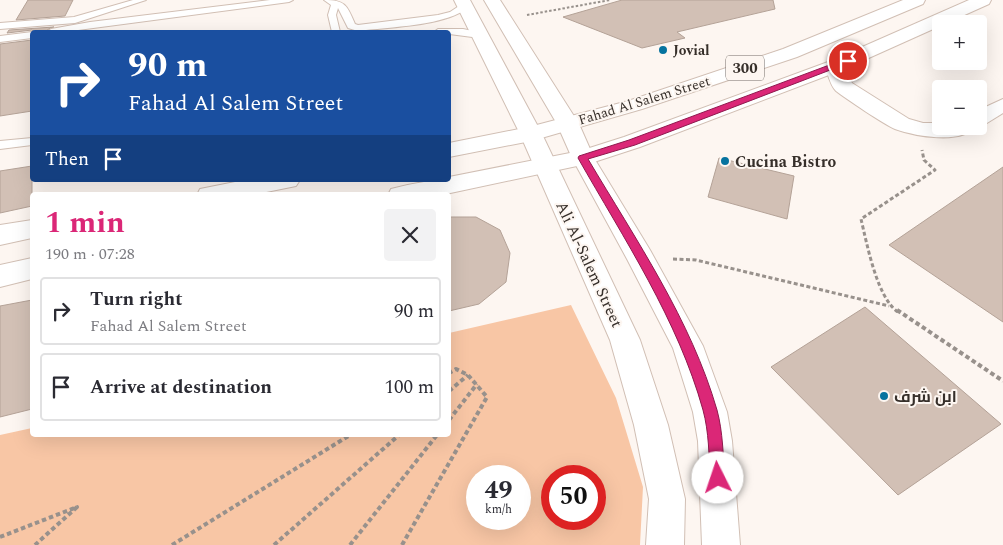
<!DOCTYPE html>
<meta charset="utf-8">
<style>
body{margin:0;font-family:Spectral,Cairo,serif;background:#f2f2f3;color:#2b2b33;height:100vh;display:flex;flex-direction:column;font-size:19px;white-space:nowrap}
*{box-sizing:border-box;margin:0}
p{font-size:16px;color:#7c7c81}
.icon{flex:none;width:28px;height:28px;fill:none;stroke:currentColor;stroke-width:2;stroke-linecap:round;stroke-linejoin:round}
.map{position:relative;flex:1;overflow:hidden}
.sheet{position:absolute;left:30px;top:192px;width:421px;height:245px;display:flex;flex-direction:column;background:#fff;border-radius:5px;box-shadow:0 5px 20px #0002}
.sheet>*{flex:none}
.top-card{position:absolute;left:30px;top:30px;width:421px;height:152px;border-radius:5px;box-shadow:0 5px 20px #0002;background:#1a4fa0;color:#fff;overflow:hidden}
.buttons{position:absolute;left:932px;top:15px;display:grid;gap:10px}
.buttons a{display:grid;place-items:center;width:55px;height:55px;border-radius:5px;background:#fff;box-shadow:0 5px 20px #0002;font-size:25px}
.speed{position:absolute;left:466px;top:465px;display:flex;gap:10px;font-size:25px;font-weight:700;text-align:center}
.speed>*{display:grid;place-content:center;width:65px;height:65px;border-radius:50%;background:#fff;box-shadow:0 5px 20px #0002;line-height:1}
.speed small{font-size:12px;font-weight:400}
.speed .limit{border:8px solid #d22;background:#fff;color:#111}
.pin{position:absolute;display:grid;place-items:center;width:42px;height:42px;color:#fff;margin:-21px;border:2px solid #fff;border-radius:50%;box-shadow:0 1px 5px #0007}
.me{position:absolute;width:55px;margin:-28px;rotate:356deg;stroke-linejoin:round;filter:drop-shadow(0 0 4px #0008)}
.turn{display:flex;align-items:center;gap:18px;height:105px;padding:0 15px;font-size:22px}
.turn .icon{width:65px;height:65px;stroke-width:2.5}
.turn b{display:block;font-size:35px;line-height:42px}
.then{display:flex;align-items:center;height:48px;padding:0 15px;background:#0003;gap:10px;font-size:19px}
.round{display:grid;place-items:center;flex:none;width:52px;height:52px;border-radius:5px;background:#f2f2f3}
.head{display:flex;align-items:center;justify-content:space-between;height:85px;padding:0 15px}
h1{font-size:30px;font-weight:700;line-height:38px;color:#db2777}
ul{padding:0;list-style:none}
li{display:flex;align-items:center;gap:15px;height:68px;margin:0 10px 8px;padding:0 5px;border:2px solid #e1e1e2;border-radius:5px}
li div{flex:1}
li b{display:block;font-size:19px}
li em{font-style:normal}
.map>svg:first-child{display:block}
</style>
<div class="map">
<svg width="1003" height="545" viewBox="0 0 1003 545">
<rect width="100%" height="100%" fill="#fdf6f1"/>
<path fill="#f8c6a5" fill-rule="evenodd" d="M571 305 616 398 643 487 640 545H0V435L32 428V435H449V333ZM478 476H520V519H478ZM552 476H595V519H552Z"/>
<g fill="#d2c0b5" stroke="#b4a297">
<polygon points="28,0 73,0 65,16 16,20"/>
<polygon points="622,0 773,0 775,9 677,32 685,38 642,48 563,17"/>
<polygon points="54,27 50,28 45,32 34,32 32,30 7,33 9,30"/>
<polygon points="32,40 32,111 0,116 0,44"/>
<polygon points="719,158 794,176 787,219 708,197"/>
<polygon points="32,166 32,206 0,213 0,171"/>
<polygon points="1003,167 1003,322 889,245"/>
<polygon points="449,217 476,217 500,230 510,253 506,282 479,304 449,311"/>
<polygon points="32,300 32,409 0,417 0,306"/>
<polygon points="865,307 1001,424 898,495 771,367"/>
</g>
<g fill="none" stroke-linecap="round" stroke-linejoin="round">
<g stroke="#d1bfb4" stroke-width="2">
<g id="service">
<polygon points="133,0 146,0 75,23 0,29 0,23 74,17"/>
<polygon points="270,0 293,0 289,2 63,32 47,32 51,29 90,22"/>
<path d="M324 0C345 0 347 5 355 24L358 25 438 15 450 12 462 4 469 6C450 26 387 27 358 31L348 28 338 8 336 15 340 32H332L328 15 331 5Z"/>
<polygon points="438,29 463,29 483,33 485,35 480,38 434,32"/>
<polygon points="32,32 32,38 0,42 0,36"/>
<polygon points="32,138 32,145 0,149 0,141"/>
</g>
</g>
<g stroke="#d1bfb4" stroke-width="2">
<g id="minor">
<path d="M835 60 842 62 852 83 909 119 923 123H941V126H976C963 145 914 136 895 129 885 125 845 98 836 91 830 85 828 74 825 66L828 62Z"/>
<polygon points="1003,99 1003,113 987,123 979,124 979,110"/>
</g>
</g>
<g stroke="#d1bfb4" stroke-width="2">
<g id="secondary">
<polygon points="454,0 470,0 542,134 640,340 668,425 685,499 684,545 646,545 649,499 634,425 610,340 520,134"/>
<polygon points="484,0 500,0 579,124 594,158 650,250 703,346 727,412 732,441 740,545 702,545 698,441 693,412 673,348 627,259 572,158 557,124"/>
</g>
</g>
<g stroke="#d1bfb4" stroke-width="2">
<g id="primary">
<polygon points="903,0 925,0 923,4 797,57 642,109 531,141 449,157 449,143 529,127 628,101 783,49"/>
<path d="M969 0H991L989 4 842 70 640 147 591 163 441 195H388L391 189C410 184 429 180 449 180V177L580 151 624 137 828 62Z"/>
<polygon points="245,180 300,180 296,186 252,195 197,195 200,189"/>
<polygon points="32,220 32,238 0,245 0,225"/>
<polygon points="32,258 32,279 0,287 0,265"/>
</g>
</g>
<polyline stroke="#98918c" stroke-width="2" stroke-dasharray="2.5 2" stroke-linecap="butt" points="527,15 610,0"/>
<g stroke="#98918c" stroke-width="3" stroke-dasharray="4 2.5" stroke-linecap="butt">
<polyline points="673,259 696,260 889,306"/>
<path d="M898 312C877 298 867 244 861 219L935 170 924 160 922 150"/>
</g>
<g stroke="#98918c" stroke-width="4" stroke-dasharray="4.5 3" stroke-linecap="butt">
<polyline points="897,310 1003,381"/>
<polyline points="449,391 468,375"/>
<polyline points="449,420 477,384"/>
<polyline points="0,537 77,507 35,545"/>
<polyline points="172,545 350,435"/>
<polyline points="274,545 399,435"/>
<polyline points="350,545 437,435"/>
<polyline points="402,545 487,397 468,375 456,369 449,373"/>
</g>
<use href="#service" fill="#fff" fill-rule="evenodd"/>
<use href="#minor" fill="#fff" fill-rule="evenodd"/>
<use href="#secondary" fill="#fff" fill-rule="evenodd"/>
<use href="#primary" fill="#fff" fill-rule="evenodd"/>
</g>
<path fill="#db2777" stroke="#8e194d" d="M848 58 852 61 851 62 635 145 588 159C636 240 691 320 717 410 723 432 723 456 725 478L723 484 718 486 713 484 710 478C709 456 709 432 703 410 678 320 624 239 578 158L579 156 629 140Z"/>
<g fill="#06739f" stroke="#fdf6f1" stroke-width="2">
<circle cx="663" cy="50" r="5"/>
<circle cx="725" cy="161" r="5"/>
<circle cx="884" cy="396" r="5"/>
</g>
<g text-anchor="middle" stroke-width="4" stroke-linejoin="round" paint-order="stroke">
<g font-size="14" font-weight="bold" fill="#362f2a" stroke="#fdf6f1" text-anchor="start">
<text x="673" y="55">Jovial</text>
</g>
<g font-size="14" fill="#362f2a" stroke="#fdf6f1">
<text transform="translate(644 100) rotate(-17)" y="5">Fahad Al Salem Street</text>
</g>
<rect fill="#fdf6f1" stroke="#726b66" stroke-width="1" x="726" y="55.5" width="38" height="25" rx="4"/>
<g font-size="15" font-weight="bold" fill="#362f2a">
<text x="745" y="73">300</text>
</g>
<g font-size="16" font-weight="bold" fill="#362f2a" stroke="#fdf6f1" text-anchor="start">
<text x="735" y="167">Cucina Bistro</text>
<text x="894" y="402">ابن شرف</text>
</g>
<g font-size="16" fill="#362f2a" stroke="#fdf6f1">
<text transform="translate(590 264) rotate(65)" y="6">Ali Al-Salem Street</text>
</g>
</g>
</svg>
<div class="buttons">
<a>+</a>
<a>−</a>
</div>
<div class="speed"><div>49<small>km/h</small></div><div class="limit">50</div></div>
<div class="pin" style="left:848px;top:61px;background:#d93025"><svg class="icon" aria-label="arrive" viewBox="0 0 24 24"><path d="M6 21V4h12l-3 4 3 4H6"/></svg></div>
<svg class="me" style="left:718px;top:478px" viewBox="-20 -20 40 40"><circle r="19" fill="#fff"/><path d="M0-13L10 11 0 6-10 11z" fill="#db2777"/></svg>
<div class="top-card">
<div class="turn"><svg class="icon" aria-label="right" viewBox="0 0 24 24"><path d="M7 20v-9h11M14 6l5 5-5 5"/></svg><div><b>90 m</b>Fahad Al Salem Street</div></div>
<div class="then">Then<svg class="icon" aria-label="arrive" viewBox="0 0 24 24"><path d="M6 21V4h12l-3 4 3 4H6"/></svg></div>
</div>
<section class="sheet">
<div class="head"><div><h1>1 min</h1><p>190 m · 07:28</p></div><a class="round"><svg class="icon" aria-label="close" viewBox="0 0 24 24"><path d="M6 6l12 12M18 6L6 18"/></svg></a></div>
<ul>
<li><svg class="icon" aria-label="right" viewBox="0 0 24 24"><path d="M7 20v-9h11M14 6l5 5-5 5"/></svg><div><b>Turn right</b><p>Fahad Al Salem Street</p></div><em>90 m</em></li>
<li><svg class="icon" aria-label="arrive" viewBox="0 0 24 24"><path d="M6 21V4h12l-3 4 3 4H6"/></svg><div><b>Arrive at destination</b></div><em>100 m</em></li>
</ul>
</section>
</div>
